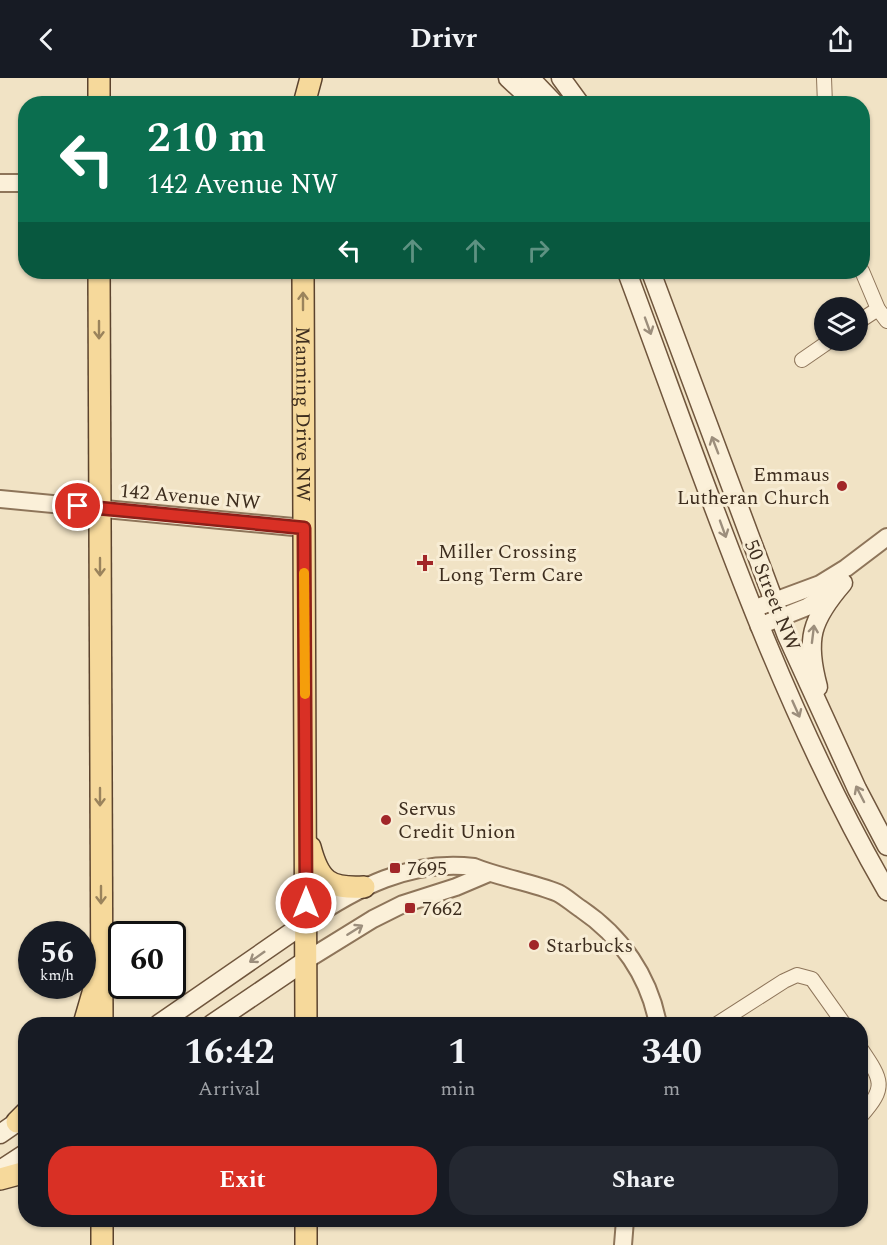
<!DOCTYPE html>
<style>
body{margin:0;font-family:Spectral,serif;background:#242831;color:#f1f3f6;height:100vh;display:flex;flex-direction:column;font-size:22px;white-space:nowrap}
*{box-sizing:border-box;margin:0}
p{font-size:20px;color:#9ea1a6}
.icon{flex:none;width:33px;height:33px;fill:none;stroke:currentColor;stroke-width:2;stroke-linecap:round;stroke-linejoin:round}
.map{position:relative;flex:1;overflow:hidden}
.panel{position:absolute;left:18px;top:939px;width:850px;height:210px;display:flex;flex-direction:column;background:#171b24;border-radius:24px;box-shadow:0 2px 4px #0004}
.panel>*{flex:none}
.banner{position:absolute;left:18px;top:18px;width:852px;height:183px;border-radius:24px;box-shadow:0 2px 4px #0004;background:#0b6e4f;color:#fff;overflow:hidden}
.tools{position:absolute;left:814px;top:219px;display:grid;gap:12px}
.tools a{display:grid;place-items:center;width:54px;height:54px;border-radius:50%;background:#171b24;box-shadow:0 2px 4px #0004;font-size:30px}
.speed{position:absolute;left:18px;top:843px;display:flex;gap:12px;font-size:30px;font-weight:700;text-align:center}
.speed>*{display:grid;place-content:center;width:78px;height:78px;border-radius:50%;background:#171b24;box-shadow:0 2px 4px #0004;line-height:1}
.speed small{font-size:15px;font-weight:400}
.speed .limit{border:3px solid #111;border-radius:9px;background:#fff;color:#111}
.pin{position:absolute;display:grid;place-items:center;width:51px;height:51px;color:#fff;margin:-26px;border:3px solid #fff;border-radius:50%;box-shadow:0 2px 6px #0007}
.me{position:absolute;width:66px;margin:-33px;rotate:0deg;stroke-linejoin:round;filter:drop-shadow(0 0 4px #0008)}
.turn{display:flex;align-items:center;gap:21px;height:126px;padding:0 30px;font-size:27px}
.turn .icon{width:78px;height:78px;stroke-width:2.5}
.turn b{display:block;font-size:42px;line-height:51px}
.lanes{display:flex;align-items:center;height:57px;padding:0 30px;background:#0003;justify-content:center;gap:30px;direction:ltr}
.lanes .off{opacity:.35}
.eta{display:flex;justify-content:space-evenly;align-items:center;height:102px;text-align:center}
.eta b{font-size:36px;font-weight:700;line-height:42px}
.primary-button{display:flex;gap:12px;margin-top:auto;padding:12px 30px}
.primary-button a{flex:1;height:69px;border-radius:24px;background:#d93025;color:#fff;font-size:24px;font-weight:700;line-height:69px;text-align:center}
.primary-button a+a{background:#242831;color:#f1f3f6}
header{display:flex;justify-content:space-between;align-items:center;height:78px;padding:0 30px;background:#171b24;font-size:27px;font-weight:700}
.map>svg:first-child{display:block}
</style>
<header><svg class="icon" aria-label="back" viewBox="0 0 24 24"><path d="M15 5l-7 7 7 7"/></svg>Drivr<svg class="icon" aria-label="share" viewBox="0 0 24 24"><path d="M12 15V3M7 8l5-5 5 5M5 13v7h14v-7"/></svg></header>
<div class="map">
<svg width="887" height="1167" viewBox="0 0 887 1167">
<rect width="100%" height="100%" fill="#f1e3c5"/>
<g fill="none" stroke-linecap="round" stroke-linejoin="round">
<g stroke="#8e755a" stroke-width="16">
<g id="minor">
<polyline points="824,0 825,26"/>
<polyline points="862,193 878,231 887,243"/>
<polyline points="858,244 878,231"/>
<polyline points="802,282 831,262"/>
<polyline points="717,946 784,903 797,897 812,901 844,946"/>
<path d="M861 971C882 1002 887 1009 861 1038"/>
</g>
</g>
<g stroke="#8e755a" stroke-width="20">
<g id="tertiary">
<polyline points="0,105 26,105"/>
<polyline points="0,421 304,450"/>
<polyline points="753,531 820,506 846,490 887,459"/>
<polyline points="759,548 807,529 836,510"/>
<path d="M305 845C356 810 411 781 474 789 501 800 531 804 558 815 566 819 573 826 581 831 621 858 649 898 658 946"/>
<polyline points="305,883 373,841 403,826 456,809 489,795"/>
<polyline points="623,1167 625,1142"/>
</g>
</g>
<g stroke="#70563d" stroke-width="21">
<g id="secondary">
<polyline points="508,0 536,26"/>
<polyline points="530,0 555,26"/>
<polyline points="561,0 580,26"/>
<path d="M627 194C705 403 775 619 887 813"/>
<polyline points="651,194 787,558 857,711 887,768"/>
<path d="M818 609C805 561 811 542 843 505"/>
<polyline points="159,946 305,845"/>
<polyline points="212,946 305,883"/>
<polyline points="0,1056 26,1038"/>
<polyline points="0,1092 26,1075"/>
</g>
</g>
<g stroke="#5b432e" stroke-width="24">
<g id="primary">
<polyline points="99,0 99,26"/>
<polyline points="304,26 311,0"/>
<polyline points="99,194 102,946"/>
<path id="s1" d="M303 194 306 946"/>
<path d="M310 769C319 803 329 811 364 809"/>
<polyline points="84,946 95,908"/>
<polyline points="17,1044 26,1035"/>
<polyline points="0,1101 26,1094"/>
<polyline points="102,1142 102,1167"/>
<polyline points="306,1167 306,1142"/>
</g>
</g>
<use href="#minor" stroke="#fbf0d9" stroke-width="14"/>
<use href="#tertiary" stroke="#fbf0d9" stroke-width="16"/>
<use href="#secondary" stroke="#fbf0d9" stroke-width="18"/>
<use href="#primary" stroke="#f6d99b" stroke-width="21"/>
</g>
<defs><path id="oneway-shaft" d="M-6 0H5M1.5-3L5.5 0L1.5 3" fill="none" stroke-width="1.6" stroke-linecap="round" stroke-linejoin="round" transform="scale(1.5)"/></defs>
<g stroke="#9a835c">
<use href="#oneway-shaft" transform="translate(303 223) rotate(-90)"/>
<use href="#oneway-shaft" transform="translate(99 252) rotate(90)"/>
<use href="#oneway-shaft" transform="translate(100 489) rotate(90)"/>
<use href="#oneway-shaft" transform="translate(100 719) rotate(90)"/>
<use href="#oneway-shaft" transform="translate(101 817) rotate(90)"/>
</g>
<g stroke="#9c8e7c">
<use href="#oneway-shaft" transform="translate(648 248) rotate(70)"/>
<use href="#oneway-shaft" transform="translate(715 367) rotate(-111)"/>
<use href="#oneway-shaft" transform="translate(723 451) rotate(70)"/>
<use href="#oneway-shaft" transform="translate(813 556) rotate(-83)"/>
<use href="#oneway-shaft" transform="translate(796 631) rotate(66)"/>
<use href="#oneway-shaft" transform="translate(860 716) rotate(-117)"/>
<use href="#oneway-shaft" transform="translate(355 852) rotate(-32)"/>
<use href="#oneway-shaft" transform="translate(257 879) rotate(145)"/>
</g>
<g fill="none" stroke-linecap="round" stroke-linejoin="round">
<g stroke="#8d1f18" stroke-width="15">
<polyline id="route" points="78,428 304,450 306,825"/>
</g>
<use href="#route" stroke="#d93025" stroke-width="10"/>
<polyline stroke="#f59e0b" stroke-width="10" points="304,495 305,616"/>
</g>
<g fill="#a12628" stroke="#f8edd5" stroke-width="2">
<circle cx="842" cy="408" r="6"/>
<path d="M422 476h6v6h6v6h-6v6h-6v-6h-6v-6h6z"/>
<circle cx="386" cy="742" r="6"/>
<rect x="389" y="784" width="12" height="12" rx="3"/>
<rect x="404" y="824" width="12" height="12" rx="3"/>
<circle cx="534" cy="867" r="6"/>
</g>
<g text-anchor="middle" stroke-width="6" stroke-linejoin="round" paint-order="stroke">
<g font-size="20" fill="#3d2d1e" stroke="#f8edd5">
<text dy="7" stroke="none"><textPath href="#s1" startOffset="142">Manning Drive NW</textPath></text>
<text transform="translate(190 418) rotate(5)" y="7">142 Avenue NW</text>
<text transform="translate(773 517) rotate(68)" y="7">50 Street NW</text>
</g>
<g font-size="20" fill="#3d2d1e" stroke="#f8edd5" text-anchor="start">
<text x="830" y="403" text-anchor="end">Emmaus<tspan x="830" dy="23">Lutheran Church</tspan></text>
<text x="438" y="480">Miller Crossing<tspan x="438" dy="23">Long Term Care</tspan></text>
<text x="398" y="737">Servus<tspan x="398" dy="23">Credit Union</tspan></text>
<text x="407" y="797">7695</text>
<text x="422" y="837">7662</text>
<text x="546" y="874">Starbucks</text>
</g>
</g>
</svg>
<div class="tools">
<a><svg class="icon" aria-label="layers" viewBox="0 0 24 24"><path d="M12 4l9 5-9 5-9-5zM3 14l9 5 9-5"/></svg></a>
</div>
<div class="speed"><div>56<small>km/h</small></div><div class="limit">60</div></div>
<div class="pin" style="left:78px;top:428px;background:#d93025"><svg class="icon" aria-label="arrive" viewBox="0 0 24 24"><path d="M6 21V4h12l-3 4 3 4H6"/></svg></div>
<svg class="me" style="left:306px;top:825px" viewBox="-20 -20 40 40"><circle r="17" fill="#d93025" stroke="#fff" stroke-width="3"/><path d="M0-11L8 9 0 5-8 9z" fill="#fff"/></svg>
<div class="banner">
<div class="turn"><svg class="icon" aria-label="left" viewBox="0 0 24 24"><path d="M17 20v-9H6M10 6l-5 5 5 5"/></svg><div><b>210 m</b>142 Avenue NW</div></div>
<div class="lanes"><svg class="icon" aria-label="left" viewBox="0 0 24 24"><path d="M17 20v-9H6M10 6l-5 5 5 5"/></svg><svg class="icon off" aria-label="ahead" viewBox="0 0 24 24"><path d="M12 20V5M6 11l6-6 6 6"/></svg><svg class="icon off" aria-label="ahead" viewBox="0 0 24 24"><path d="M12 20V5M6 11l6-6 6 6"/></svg><svg class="icon off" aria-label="right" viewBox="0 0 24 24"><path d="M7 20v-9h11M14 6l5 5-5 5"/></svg></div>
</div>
<section class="panel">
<div class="eta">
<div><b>16:42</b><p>Arrival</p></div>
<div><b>1</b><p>min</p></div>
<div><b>340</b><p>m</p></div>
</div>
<div class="primary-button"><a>Exit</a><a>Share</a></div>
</section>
</div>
